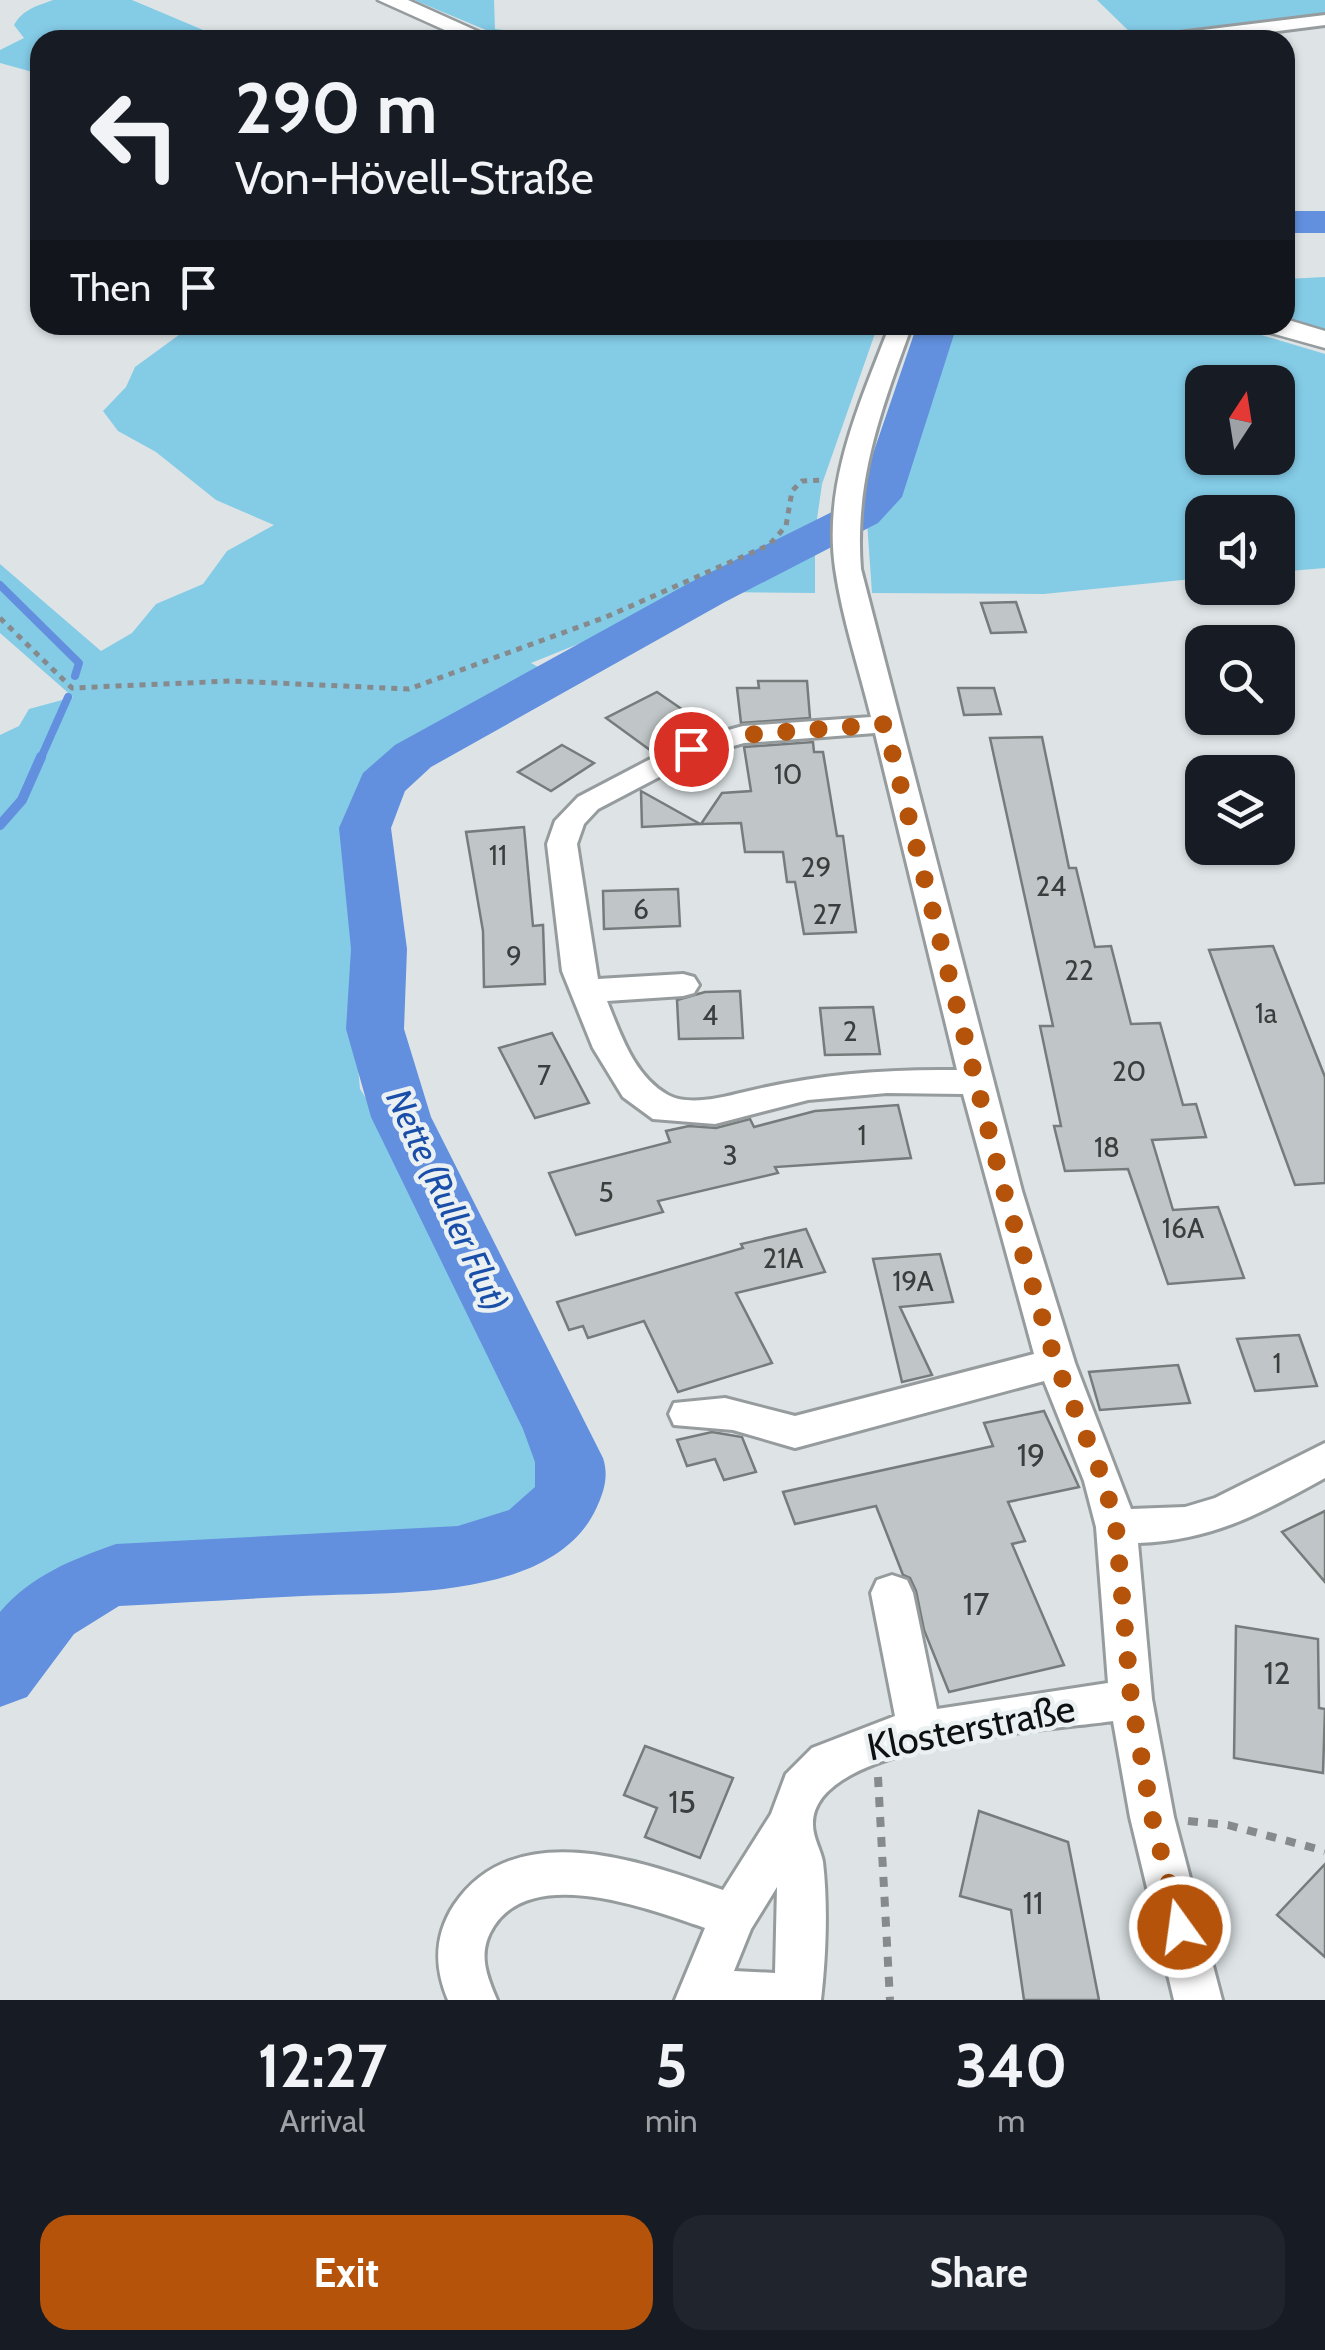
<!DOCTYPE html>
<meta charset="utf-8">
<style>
body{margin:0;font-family:Cabin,sans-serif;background:#20242c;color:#f1f3f6;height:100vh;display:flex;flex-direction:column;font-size:38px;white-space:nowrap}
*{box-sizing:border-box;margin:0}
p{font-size:32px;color:#9ea1a6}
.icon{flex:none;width:55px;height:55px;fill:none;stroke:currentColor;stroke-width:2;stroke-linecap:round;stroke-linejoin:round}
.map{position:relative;height:2000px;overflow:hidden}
.sheet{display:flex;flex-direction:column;background:#171b24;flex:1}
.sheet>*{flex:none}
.guide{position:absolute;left:30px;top:30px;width:1265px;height:305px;border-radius:30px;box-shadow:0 2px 8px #0004;background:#171b24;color:#f1f3f6;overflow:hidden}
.needle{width:65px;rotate:12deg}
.tools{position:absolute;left:1185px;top:365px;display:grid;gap:20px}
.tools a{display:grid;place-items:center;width:110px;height:110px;border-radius:20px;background:#171b24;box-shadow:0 2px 8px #0004;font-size:50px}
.pin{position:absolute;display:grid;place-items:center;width:85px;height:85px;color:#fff;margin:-42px;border:5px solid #fff;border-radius:50%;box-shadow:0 2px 10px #0007}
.me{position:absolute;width:110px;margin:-55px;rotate:346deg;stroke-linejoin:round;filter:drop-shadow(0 0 8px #0008)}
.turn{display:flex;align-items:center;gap:35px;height:210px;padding:0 40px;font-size:45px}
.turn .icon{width:130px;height:130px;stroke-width:2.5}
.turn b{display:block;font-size:70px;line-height:85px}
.then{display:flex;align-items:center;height:95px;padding:0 40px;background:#0003;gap:20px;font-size:38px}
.eta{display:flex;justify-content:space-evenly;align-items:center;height:170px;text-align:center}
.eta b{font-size:60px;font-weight:800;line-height:70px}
.primary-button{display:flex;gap:20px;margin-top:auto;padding:20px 40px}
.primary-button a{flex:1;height:115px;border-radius:30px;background:#b45309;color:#fff;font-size:40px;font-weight:800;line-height:115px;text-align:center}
.primary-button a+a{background:#20242c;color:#f1f3f6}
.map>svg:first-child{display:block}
</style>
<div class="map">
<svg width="1325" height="2000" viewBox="0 0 1325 2000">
<rect width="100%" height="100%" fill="#dee4e6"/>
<g fill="#84cbe6" fill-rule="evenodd">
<path d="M53 0H132L215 35 212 40H40V74L0 63V50L24 38 14 25C23 9 37 6 53 0Z"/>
<polygon points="414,0 494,0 495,29 592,40 510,40"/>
<polygon points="1097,0 1325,0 1325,15 1137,39"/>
<polygon points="1325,277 1325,330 1285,319 1285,279"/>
<path d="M167 325H878L822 484 815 533V593L708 592 531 663 556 677 413 756 381 784 365 828 379 949 356 1045 360 1089 475 1268 557 1429 571 1468 566 1501 534 1532 497 1550 458 1557 116 1575C55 1597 34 1618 0 1673V735L19 726 29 709 73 697 0 633V564L101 651 132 633 156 604 203 584 227 551 274 525 216 500 156 452 118 431 103 411 126 387 135 367 183 332Z"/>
<path d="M919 325H1228L1325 354V568L1278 572V512H1202V578L1044 594 872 593 864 479ZM1202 382H1278V458H1202Z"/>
</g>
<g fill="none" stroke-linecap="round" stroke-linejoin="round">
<g stroke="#6290de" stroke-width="8">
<polyline points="0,585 79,663 75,676"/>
<polyline points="40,760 68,697"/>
</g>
<polyline stroke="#6290de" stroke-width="10" points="0,825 22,800 41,757"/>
<g fill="#6290de" fill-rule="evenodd">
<rect x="1285" y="211" width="40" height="22"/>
<path d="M917 325H957L902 497 878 523 725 602 431 767 405 791 391 828 407 949 404 1029 431 1117 603 1458C609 1476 604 1492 596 1509 552 1602 390 1592 303 1596 242 1599 181 1603 119 1606L74 1634 27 1697 0 1707V1612C32 1575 71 1560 116 1544L458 1526 509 1510 535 1487V1462L523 1429 371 1117 346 1029 351 949 339 828 363 773 395 745 691 582 846 505 860 492Z"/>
</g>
</g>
<g fill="#c0c6c7" stroke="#767b7c" stroke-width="2.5">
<polygon points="1016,602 1026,632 991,633 981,603"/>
<polygon points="758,681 807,681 810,718 741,723 737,688 759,688"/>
<polygon points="958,688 994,688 1001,714 964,715"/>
<polygon points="657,692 702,723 650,750 606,718"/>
<polygon points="1042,737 1069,868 1076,868 1095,947 1111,946 1131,1024 1160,1023 1183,1105 1196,1104 1206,1137 1152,1140 1173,1210 1218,1207 1244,1278 1168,1284 1128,1169 1065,1171 1054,1126 1061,1126 1040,1026 1053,1026 990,738"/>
<polygon points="813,742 814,752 823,752 837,836 843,836 856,932 804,934 795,882 787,882 783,852 745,852 741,823 701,824 722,793 751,791 744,747"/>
<polygon points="562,745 594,763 551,791 518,772"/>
<polygon points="641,791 700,824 642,827"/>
<polygon points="524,827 533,926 543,925 545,984 484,987 483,931 466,832"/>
<polygon points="678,889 680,926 604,929 603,891"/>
<polygon points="1273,946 1325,1077 1325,1183 1295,1185 1209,950"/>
<polygon points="740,991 743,1038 679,1039 677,1000 705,992"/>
<polygon points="873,1007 880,1054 825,1055 820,1008"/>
<polygon points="552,1033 589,1103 535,1118 499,1048"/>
<polygon points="898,1105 911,1158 775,1167 778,1173 658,1201 663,1212 576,1235 549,1173 670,1142 666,1131 689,1126 716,1128 750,1119 754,1127 815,1111"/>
<polygon points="806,1229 825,1272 736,1293 772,1363 678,1392 644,1321 588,1338 583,1326 569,1330 557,1302 743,1248 741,1244"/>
<polygon points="940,1254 953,1302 900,1307 932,1375 902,1382 873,1259"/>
<polygon points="1299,1335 1317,1386 1255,1391 1237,1339"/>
<polygon points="1178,1365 1190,1403 1100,1410 1089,1372"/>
<polygon points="1044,1411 1079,1487 1008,1502 1025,1541 1012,1544 1064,1665 949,1692 924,1630 916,1591 910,1578 903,1575 876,1506 795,1524 783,1492 993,1446 984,1423"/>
<polygon points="712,1432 742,1437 756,1472 724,1480 715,1459 687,1466 677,1440"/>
<polygon points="1325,1511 1325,1582 1282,1532"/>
<polygon points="1236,1626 1318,1639 1319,1708 1325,1709 1323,1773 1234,1758"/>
<polygon points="645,1746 733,1778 700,1858 645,1837 657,1808 624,1795"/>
<polygon points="979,1811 1068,1842 1099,2000 1024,2000 1011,1910 960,1896"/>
<polygon points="1325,1864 1325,1957 1277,1915"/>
</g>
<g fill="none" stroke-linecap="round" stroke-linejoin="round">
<g stroke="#969c9e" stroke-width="6">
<g id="minor">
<polygon points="1325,15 1325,25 1206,40 1153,40 1162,35"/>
<path d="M890 325H912C882 407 854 480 861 569L1022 1191 1075 1363 1131 1509 1185 1507 1215 1498 1325 1443V1478C1259 1514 1214 1540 1138 1543L1152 1699 1174 1817 1222 2000H1174L1130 1817 1113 1721C1053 1730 810 1743 813 1825 813 1838 821 1850 823 1862 828 1905 826 1958 821 2000H675L705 1928C649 1909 534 1865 494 1926 477 1952 486 1974 497 2000H448C434 1967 434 1936 454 1905 514 1815 641 1861 723 1890L771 1814 786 1774 812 1748 895 1716 871 1593 877 1580 892 1575 907 1580 913 1593 937 1709 1108 1683 1096 1527 1084 1481 1044 1381 795 1448 733 1430 674 1425 669 1414 674 1403 725 1398 795 1416 1034 1354 963 1094 887 1093 808 1100 715 1124 653 1119 623 1097 593 1048 562 971 547 844 555 821 578 797 681 743 743 726 871 717C859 668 842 618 835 568 823 482 860 403 890 325ZM875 733 957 1070C880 1069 811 1075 736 1094 717 1099 686 1105 668 1095 634 1076 621 1035 607 1001L683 996 694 993 699 985 694 977 683 974 598 979 577 844 584 824 598 809 701 755 744 743ZM777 1887 775 1973 734 1971 751 1929Z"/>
</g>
</g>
<g stroke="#969c9e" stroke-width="5">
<g id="major">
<polygon points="378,0 408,0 497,40 467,40"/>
<polygon points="1285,319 1325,331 1325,348 1264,331 1260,325 1285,325"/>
</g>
</g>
<polyline stroke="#868a8c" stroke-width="5" stroke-dasharray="6 6" stroke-linecap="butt" points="0,618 72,688 231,681 409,689 606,617 769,545 786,526 792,491 802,481 825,480"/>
<g stroke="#868a8c" stroke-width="8" stroke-dasharray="10 10" stroke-linecap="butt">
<polyline points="878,1777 890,2000"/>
<polyline points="1188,1821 1228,1825 1325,1851"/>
</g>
<use href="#minor" fill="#fff" fill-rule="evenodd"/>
<use href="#major" fill="#fff" fill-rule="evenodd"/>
</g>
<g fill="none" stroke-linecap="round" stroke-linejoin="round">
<polyline stroke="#b45309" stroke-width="18" stroke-dasharray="0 32.4" points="691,749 743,735 885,724 1004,1191 1056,1363 1104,1481 1116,1527 1131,1698 1152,1817 1180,1927"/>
</g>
<g text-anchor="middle" stroke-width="9" stroke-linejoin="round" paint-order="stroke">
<g font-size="28" fill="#3a3e3e">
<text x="788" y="784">10</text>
<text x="498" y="865">11</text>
<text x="816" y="877">29</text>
<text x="1051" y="896">24</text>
<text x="641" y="919">6</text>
<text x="827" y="924">27</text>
<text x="514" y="966">9</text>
<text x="1079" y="980">22</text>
<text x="1266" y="1023">1a</text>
<text x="710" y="1025">4</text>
<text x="850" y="1041">2</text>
<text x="1129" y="1081">20</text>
<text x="544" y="1085">7</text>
<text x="862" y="1145">1</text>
<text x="1107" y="1157">18</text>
<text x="730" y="1165">3</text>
<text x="606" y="1202">5</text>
<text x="1183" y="1238">16A</text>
<text x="783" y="1268">21A</text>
<text x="913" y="1291">19A</text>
<text x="1277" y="1373">1</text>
</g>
<g font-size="32" fill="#3a3e3e">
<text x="1031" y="1466">19</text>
<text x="976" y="1615">17</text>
<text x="1277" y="1684">12</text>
<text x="682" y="1813">15</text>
<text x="1033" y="1914">11</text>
</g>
<g font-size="35" font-style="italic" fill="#194ea9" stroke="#ebf1f3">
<text transform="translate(447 1200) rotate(65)" y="12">Nette (Ruller Flut)</text>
</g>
<g font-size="38" fill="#0e1011" stroke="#ebf1f3">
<text transform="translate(971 1728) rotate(-11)" y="13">Klosterstraße</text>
</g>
</g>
</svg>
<div class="tools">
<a><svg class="needle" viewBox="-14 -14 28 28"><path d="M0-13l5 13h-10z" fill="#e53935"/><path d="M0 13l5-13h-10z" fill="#9ea1a6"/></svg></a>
<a><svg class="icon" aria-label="sound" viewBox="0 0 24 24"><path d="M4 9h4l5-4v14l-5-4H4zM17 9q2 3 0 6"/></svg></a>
<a><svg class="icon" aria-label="search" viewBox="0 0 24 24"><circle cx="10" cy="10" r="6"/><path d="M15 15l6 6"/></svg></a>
<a><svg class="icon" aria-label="layers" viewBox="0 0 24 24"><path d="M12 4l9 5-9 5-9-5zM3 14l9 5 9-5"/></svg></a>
</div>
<div class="pin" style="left:691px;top:749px;background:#d93025"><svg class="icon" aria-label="arrive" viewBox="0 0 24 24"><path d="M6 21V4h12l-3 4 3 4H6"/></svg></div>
<svg class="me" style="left:1180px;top:1927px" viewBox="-20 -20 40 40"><circle r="17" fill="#b45309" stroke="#fff" stroke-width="3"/><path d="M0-11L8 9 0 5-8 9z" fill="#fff"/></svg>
<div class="guide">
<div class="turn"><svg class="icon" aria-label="left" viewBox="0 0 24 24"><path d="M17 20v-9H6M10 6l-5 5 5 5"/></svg><div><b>290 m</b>Von-Hövell-Straße</div></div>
<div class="then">Then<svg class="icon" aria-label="arrive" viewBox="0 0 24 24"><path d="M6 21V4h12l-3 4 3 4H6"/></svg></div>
</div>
</div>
<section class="sheet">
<div class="eta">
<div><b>12:27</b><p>Arrival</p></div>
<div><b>5</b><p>min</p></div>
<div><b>340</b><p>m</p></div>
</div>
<div class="primary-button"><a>Exit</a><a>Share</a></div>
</section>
